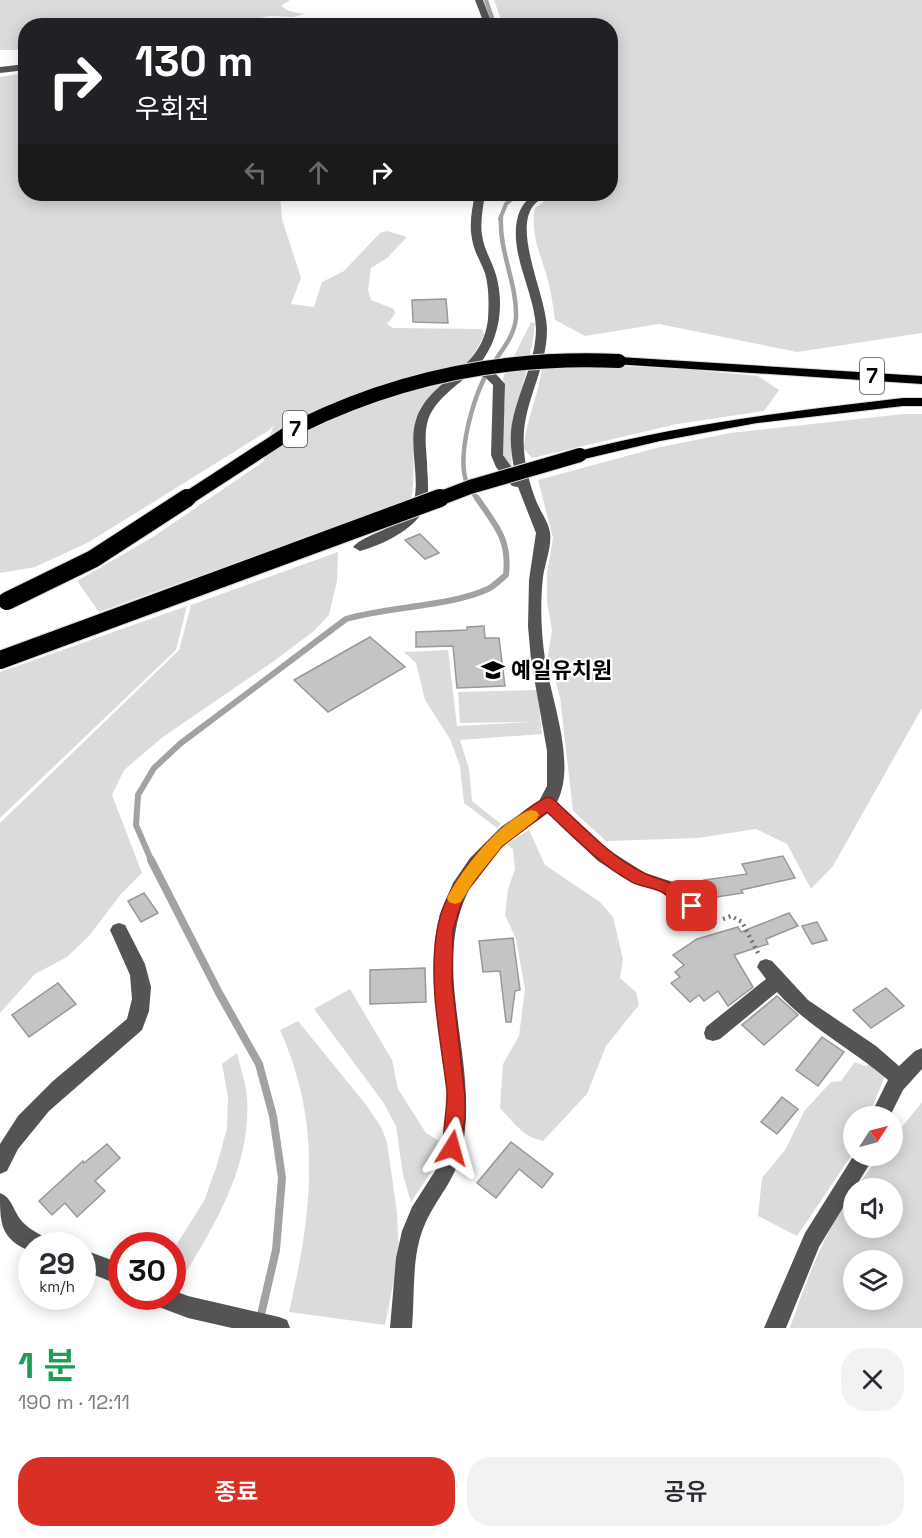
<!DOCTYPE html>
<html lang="ko">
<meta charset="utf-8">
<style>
body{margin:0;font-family:"Space Grotesk","Noto Sans KR",sans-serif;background:#f2f2f3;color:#2b2b33;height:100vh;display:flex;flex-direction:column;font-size:22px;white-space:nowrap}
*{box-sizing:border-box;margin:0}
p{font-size:20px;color:#7c7c81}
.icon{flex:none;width:33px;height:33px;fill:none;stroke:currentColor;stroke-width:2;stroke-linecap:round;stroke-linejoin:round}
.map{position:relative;height:1328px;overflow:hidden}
.sheet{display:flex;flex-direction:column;background:#fff;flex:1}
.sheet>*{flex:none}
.hud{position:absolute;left:18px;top:18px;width:600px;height:183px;border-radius:24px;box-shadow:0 3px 15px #0003;background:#202124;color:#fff;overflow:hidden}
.needle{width:39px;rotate:54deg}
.tools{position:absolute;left:843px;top:1106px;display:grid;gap:12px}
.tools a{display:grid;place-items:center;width:60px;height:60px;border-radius:50%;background:#fff;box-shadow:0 3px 15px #0003;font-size:30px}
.speed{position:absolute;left:18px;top:1232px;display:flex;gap:12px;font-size:30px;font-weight:700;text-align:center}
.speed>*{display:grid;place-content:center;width:78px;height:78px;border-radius:50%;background:#fff;box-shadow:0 3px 15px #0003;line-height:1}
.speed small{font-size:15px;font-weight:400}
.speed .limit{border:9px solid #d22;background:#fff;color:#111}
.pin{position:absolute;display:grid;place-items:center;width:51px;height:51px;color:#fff;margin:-26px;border-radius:12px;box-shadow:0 3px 9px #0006}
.me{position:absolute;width:66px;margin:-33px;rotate:8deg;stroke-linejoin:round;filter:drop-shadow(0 0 4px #0008)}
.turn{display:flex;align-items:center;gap:21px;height:126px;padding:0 18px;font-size:27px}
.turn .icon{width:78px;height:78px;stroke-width:2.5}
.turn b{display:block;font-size:42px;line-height:51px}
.lanes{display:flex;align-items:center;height:57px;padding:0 18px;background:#0003;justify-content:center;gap:30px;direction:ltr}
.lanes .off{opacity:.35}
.round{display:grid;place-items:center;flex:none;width:63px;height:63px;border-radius:24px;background:#f2f2f3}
.overview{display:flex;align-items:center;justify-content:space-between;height:102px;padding:0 18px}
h1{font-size:36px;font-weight:600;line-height:45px;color:#1e9e55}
.cta{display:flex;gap:12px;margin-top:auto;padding:12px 18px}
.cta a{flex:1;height:69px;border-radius:24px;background:#d93025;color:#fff;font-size:24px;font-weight:600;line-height:69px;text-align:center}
.cta a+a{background:#f2f2f3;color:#2b2b33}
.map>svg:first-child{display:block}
</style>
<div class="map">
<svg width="922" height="1328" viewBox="0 0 922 1328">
<rect width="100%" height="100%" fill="#fff"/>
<g fill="#dbdbdb" fill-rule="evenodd">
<polygon points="0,0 290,0 281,6 289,11 304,14 293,17 269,16 226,26 26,26 25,50 0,50"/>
<path d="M494 0H922V333L797 352 659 324 585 336 555 320C553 306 551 291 547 277 540 252 530 234 535 208L555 194H610V26L503 25Z"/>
<path d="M25 73 26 194H280L282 219 301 278 291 304 314 307 322 282 344 271 380 233 387 231 407 237 387 258 371 268 368 290 371 300 394 309 395 314 387 324 393 328 482 329 484 335C475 356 459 374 441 389 434 395 426 399 421 407 407 433 418 471 411 499L99 612 77 581 153 537 263 462 274 422 271 429 89 542 35 567 0 573V77Z"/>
<path d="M531 322 535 323C531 373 507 418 512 468L506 463 501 447 505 398 503 378Z"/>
<path d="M617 366 673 368 758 376 779 390 764 411 677 424 532 458 524 449C525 421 539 396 542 367Z"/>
<polygon points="904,414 922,414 922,708 833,866 811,889 787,844 756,829 698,838 606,841 573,811 560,697 548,655 552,630 547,602 547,574 553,538 538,480 656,448 730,433"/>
<polygon points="338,552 337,581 329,615 314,631 274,661 163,737 124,770 112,795 142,873 121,894 89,936 67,957 35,974 0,1013 0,823 179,650 191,605"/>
<polygon points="187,606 176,650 0,818 0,672"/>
<polygon points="448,650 457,726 532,722 460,723 458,692 537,690 542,734 460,740 469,769 472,801 501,824 497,828 464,803 460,766 450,739 425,700 416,663 404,652"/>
<path d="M529 830 545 865 600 902 613 917 623 959 620 978 636 992 639 1005 606 1046 587 1094 543 1141C523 1137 513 1122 500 1108L503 1064 519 1036 525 989 516 939 505 915 508 889 515 869 513 849 507 844Z"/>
<polygon points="350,989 392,1060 398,1089 426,1133 441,1142 438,1161 411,1202 403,1175 396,1126 383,1102 314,1009"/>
<path d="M298 1021 367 1106 381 1127 387 1142 397 1213 399 1255 385 1325 289 1312C312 1213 323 1126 280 1030Z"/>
<path d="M237 1053C240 1067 246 1083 247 1098 252 1168 211 1231 176 1289L173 1287V1250L204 1201 217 1165 227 1128 228 1097 222 1064Z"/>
<polygon points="855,1062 865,1066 872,1064 883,1073 884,1078 869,1116 854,1116 853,1153 797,1236 758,1216 762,1178 785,1150 805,1110 831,1082 841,1081"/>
<path d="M922 1102V1328H790C808 1276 822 1238 853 1191L854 1227H892V1188H856L880 1155H892L893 1138ZM854 1260H892V1299H854Z"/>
</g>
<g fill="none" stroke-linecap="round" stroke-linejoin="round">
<g stroke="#a2a2a2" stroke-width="4">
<polyline points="486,0 495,26"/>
<polyline points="500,219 506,204 517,194"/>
</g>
<path stroke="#a2a2a2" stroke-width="4.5" d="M478 500C474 494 468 488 466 481 457 453 474 394 489 370 499 353 515 337 516 317 517 283 499 252 501 217"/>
<path stroke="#a2a2a2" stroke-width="6" d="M152 862 136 825 138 795 154 768 181 743 346 619C389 606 449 607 488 589 494 586 500 580 506 575 510 539 496 526 477 498"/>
<polyline stroke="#a2a2a2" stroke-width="8" points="151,860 219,993 259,1064 273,1116 282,1178 276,1250 260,1319"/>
</g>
<g fill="#c4c4c4" stroke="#989898" stroke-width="1.5">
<polygon points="446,299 448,323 413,322 412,300"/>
<polygon points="420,534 439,553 425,559 405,540"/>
<polygon points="484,626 485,638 499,638 505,686 457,688 453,646 416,647 416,632 467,630 467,627"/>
<polygon points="370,637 405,667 328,712 294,680"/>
<polygon points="783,856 795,878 741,890 743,893 710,898 704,880 747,874 742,864"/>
<polygon points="144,893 158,913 141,922 128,901"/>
<polygon points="789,913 798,926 766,939 768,944 734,955 753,987 728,1006 718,991 704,1001 699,995 690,1002 671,983 680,977 675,972 684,965 673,955 697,939 738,927 741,932"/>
<polygon points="817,922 827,940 812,944 802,926"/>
<polygon points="513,938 520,990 515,991 511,1022 506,1022 500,971 483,972 479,941"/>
<polygon points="425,968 426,1002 370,1004 370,970"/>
<polygon points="58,983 76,1004 29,1037 12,1015"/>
<polygon points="886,988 904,1006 871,1028 853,1010"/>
<polygon points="777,996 798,1015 764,1045 742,1025"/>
<polygon points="822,1037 844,1052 818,1086 796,1070"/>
<polygon points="782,1097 798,1109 777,1134 761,1122"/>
<polygon points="511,1142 553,1174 542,1188 519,1169 496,1198 477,1183"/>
<polygon points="107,1144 120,1158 95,1181 105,1191 77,1217 65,1203 52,1215 39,1201 83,1161 84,1163"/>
</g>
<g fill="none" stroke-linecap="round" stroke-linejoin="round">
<g stroke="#dbdbdb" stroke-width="2">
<g id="highway">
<polygon points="619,357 922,376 922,384 614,364 612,361"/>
<path d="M903 398H922V406H903L757 423 660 441 580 460 572 455 575 452C684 424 791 411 903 398Z"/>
</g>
</g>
<polyline stroke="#767676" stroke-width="4.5" stroke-dasharray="2 4" stroke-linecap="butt" points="723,919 731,916 742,922 758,953"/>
<g fill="#545454" fill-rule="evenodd">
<polygon points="475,0 483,0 493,26 485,26"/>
<polygon points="26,64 26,70 0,73 0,67"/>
<path d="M475 194H485C483 208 480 222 482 235 484 250 492 261 496 275 505 306 499 342 478 366L494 372 505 384 503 455 515 472C512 459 510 445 511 431 515 396 536 364 536 329 535 292 508 253 518 216 522 202 533 192 547 194 543 198 537 201 533 206 513 233 547 297 547 330 547 365 527 397 524 431 522 455 528 481 537 503 541 512 548 522 550 532 552 546 545 563 543 577 540 604 541 632 545 659 551 699 577 764 557 802L610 851 645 873 673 882 698 901 717 923 714 928 708 930 702 928 686 911 661 892 633 883 598 861 548 813C528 828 508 840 491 858 416 942 478 1041 464 1138 458 1180 440 1191 425 1224 411 1255 415 1295 412 1328H390L396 1258 402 1231 412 1207 437 1168 445 1133 447 1094 434 965 435 940 440 914 453 883 470 858 501 827 539 801 547 786V751L531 660 528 626 529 580 536 533 518 487 512 486 496 467 491 455 493 385 486 378 472 372C457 386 435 399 428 420 424 433 426 448 427 462 427 475 430 491 426 504 419 528 382 545 360 551L353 547C364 534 396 530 410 510 424 489 407 446 416 420 430 377 482 373 488 319 489 304 489 287 485 273 481 262 474 252 472 239 469 224 472 209 475 194Z"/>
<polygon points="119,923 125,925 145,964 151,987 149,1011 142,1030 49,1111 18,1149 7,1171 0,1174 0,1144 18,1116 53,1081 127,1019 132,999 130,975 110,930 113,925"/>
<path d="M766 959 772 961 808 1000 876 1046 899 1066 915 1051 922 1048V1069L903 1090 890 1116H870L888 1080C852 1049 808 1027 777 992L720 1039 713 1041 706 1039 704 1033 706 1027 766 979 757 967 760 961Z"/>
<polygon points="854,1155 875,1155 819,1247 786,1328 764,1328 805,1233"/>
<path d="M0 1193C11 1197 13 1209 20 1219 27 1228 37 1233 47 1238L51 1245H32V1252C0 1239 0 1224 0 1193Z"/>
<polygon points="82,1249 122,1264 122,1286 82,1270"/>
<polygon points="172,1290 188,1296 279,1317 287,1320 290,1328 232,1328 188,1318 151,1304 148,1296 172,1296"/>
</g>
<use href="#highway" fill="#000" fill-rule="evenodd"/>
<g stroke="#dbdbdb" stroke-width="16" stroke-linecap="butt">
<g id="highway-bridge-far1">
<path d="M185 500C211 483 236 467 262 450 275 442 287 433 300 426 400 377 509 356 619 361"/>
<polyline points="436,500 470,487 580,455"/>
</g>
</g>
<g stroke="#dbdbdb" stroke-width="20" stroke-linecap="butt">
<g id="highway-bridge">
<polyline points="7,601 93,559 187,498"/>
<polyline points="0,660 440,498"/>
</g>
</g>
<use href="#highway-bridge-far1" stroke="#000" stroke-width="14"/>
<use href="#highway-bridge" stroke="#000" stroke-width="18"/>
</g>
<path fill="#d93025" stroke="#8d1f18" stroke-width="1.5" d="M548 797 553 799C581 825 609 856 644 873 663 882 689 885 699 906L697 911C683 915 674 899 662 892 653 887 642 887 632 882 599 864 574 837 547 812L502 846 464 895 453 930 452 981 465 1097V1119L458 1155 452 1157 445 1155C440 1143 448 1108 447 1091 441 1040 428 983 437 931 443 891 475 850 506 826 519 817 533 802 548 797Z"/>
<path fill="#f59e0b" d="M531 810 536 811 539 815 536 820 502 846 474 881 461 902 455 904 449 902 447 898C461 870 501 819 531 810Z"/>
<defs>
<g id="school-bare" transform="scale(1.8)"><path d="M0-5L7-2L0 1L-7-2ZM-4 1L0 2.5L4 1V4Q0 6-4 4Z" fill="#000" stroke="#fff" stroke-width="2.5" paint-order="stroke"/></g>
</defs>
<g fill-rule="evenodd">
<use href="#school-bare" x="493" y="670"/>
</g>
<g text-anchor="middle" stroke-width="4.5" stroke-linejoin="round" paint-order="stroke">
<g fill="#fff" stroke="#4c4c4c" stroke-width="1.5">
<rect x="860" y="358" width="24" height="36" rx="4.5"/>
<rect x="283" y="411" width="24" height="36" rx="4.5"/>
</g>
<g font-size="21" font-weight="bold" fill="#000">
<text x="872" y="383">7</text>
<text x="295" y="436">7</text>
</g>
<g font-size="22" font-weight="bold" fill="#000" stroke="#fff" text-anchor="start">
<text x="511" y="678">예일유치원</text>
</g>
</g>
</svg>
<div class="tools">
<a><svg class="needle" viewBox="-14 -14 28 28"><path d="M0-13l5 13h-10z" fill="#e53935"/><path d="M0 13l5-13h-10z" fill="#7c7c81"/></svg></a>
<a><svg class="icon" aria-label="sound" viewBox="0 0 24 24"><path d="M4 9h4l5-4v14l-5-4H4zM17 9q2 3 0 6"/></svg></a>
<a><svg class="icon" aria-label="layers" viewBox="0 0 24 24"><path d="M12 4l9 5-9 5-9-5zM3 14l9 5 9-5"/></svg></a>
</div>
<div class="speed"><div>29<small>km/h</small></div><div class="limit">30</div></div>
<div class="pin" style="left:692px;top:906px;background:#d93025"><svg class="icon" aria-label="arrive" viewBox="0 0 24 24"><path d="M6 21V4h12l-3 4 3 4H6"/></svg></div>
<svg class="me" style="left:452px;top:1148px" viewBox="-20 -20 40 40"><path d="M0-17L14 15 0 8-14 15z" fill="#d93025" stroke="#fff" stroke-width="4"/></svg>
<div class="hud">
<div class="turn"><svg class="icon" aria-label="right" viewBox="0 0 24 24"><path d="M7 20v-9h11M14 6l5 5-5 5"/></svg><div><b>130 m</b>우회전</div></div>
<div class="lanes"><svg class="icon off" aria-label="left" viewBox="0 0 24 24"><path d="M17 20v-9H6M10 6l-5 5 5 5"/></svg><svg class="icon off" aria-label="ahead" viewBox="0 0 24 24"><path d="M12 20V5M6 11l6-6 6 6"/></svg><svg class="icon" aria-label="right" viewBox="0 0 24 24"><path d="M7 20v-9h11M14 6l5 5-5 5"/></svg></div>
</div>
</div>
<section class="sheet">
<div class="overview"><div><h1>1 분</h1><p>190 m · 12:11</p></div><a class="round"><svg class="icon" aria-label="close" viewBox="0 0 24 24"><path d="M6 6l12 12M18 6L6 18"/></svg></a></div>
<div class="cta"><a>종료</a><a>공유</a></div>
</section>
